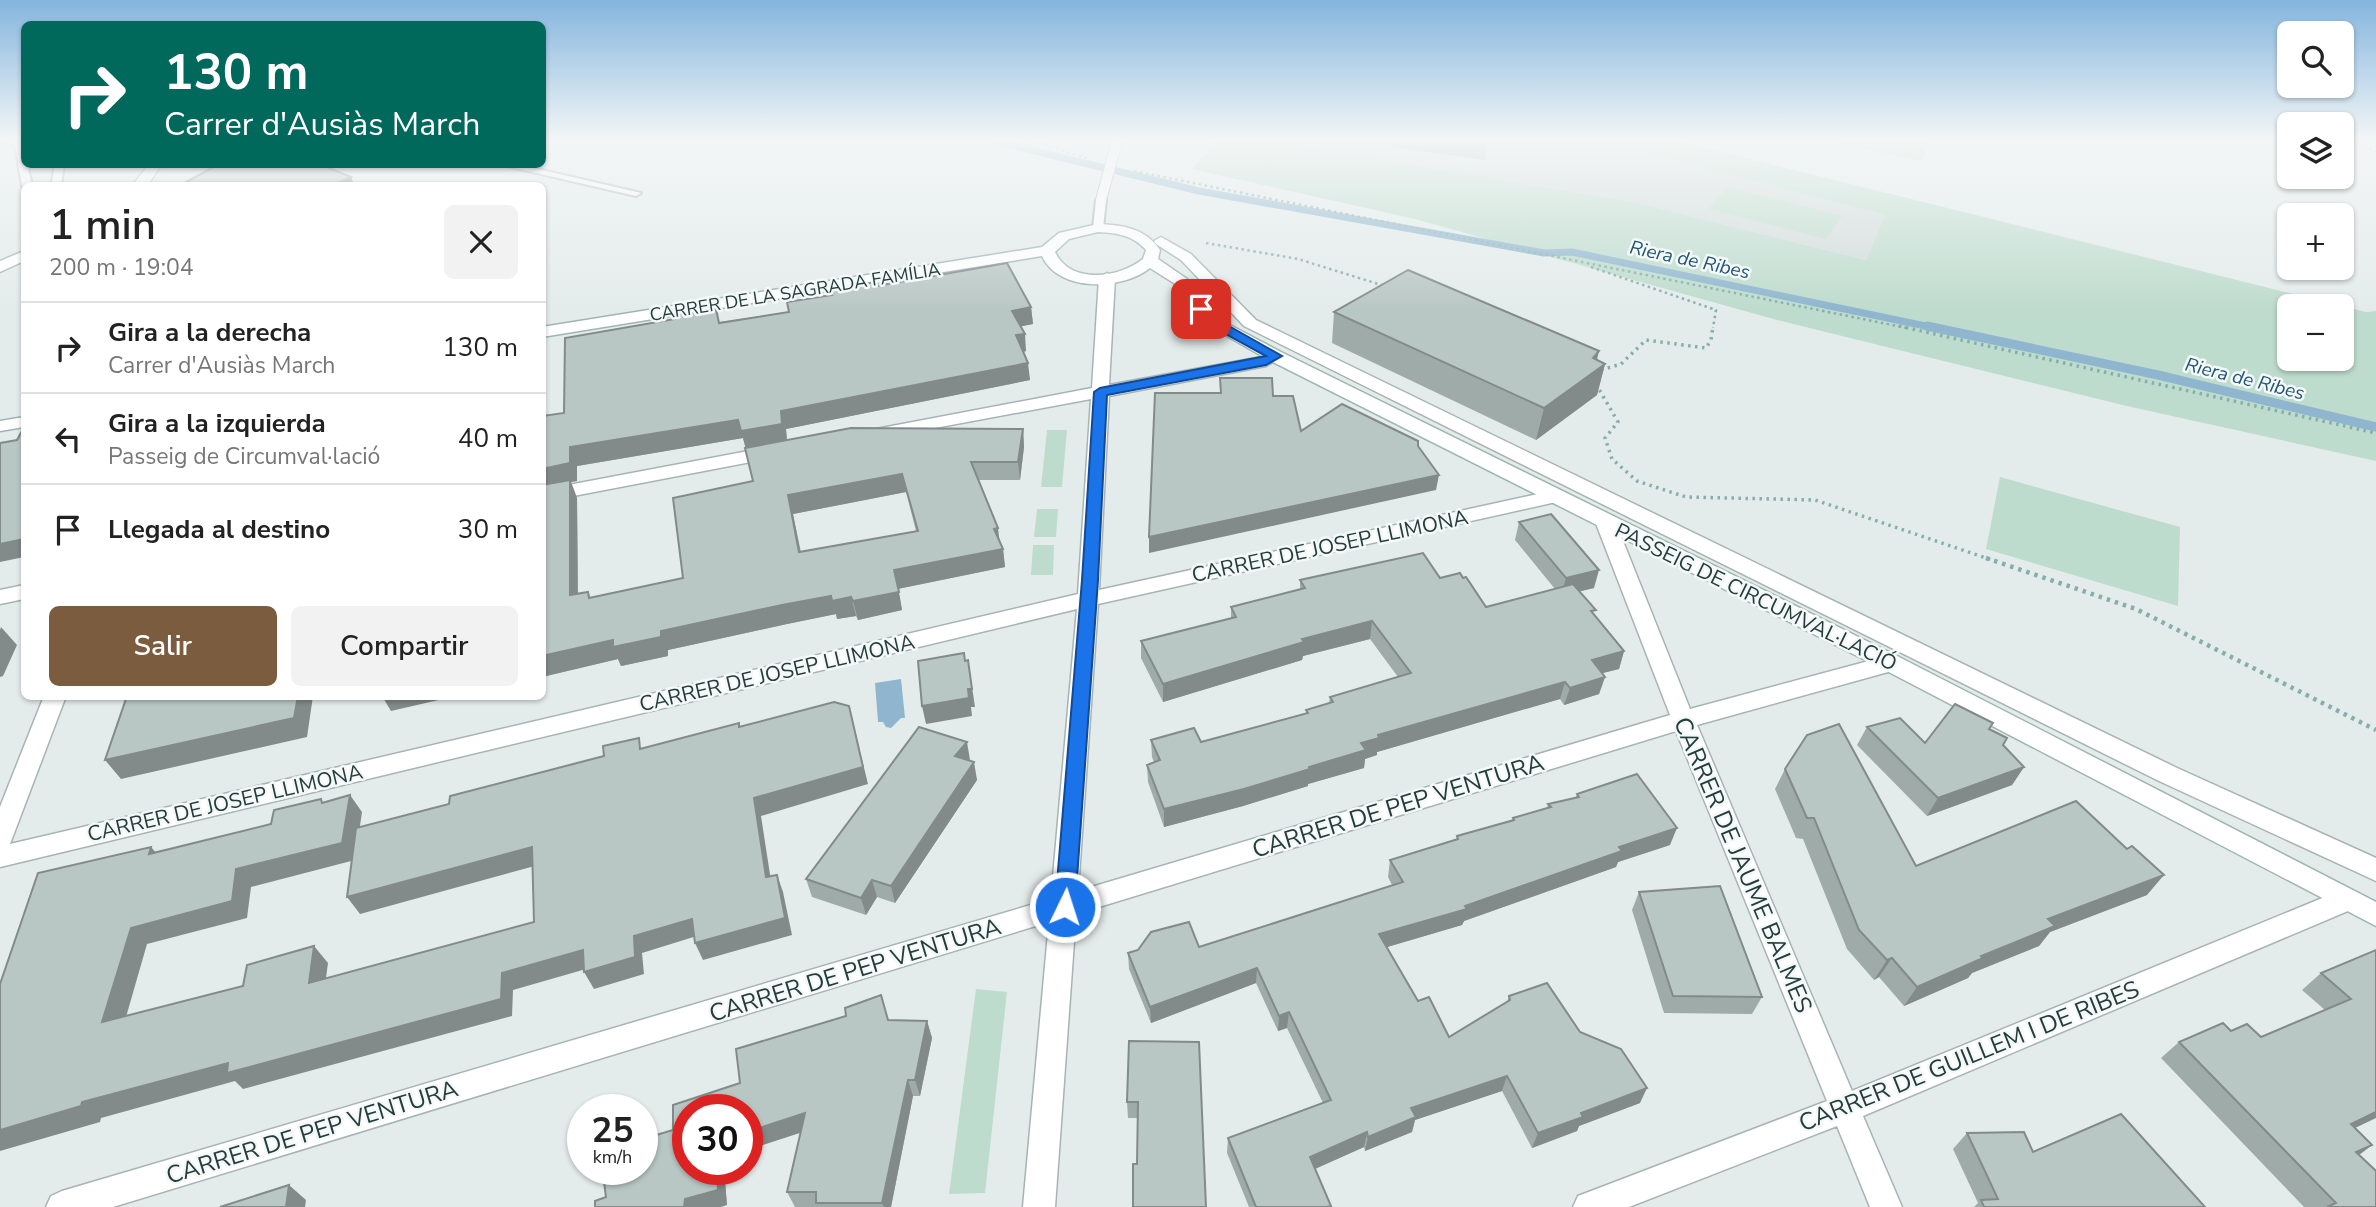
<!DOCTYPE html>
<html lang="es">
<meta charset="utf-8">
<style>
body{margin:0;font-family:"Nunito Sans",sans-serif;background:#f2f2f2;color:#222;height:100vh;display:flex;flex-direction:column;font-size:26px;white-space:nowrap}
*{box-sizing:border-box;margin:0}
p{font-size:23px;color:#767676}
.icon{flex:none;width:38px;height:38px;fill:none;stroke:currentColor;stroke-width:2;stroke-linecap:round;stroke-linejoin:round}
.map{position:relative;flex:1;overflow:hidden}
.sheet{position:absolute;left:21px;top:182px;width:525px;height:518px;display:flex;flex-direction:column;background:#fff;border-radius:10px;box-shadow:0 2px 5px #0004}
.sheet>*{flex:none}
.guide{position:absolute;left:21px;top:21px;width:525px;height:147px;border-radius:10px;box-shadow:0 2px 5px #0004;background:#00695c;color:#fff;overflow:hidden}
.buttons{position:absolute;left:2277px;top:21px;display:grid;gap:14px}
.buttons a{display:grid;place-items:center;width:77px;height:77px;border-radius:10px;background:#fff;box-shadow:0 2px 5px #0004;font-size:35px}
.speed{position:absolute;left:567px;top:1094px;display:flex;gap:14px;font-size:35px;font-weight:700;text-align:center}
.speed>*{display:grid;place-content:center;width:91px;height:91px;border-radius:50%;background:#fff;box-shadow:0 2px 5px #0004;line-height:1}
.speed small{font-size:18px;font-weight:400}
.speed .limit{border:10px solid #d22;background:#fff;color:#111}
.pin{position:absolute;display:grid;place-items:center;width:60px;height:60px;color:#fff;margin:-30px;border-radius:14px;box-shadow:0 4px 10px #0006}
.me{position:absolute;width:77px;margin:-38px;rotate:4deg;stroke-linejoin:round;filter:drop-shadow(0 0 5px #0008)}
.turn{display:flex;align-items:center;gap:24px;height:147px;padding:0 28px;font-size:32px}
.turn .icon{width:91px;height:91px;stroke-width:2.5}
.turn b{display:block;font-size:49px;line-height:60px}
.round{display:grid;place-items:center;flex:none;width:74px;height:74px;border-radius:10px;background:#f2f2f2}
.summary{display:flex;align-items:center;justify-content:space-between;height:119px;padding:0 28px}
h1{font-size:42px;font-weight:600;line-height:52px}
.action{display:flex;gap:14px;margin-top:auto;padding:14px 28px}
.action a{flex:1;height:80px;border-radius:10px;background:#7c5c3f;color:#fff;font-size:28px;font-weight:600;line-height:80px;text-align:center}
.action a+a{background:#f2f2f2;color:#222}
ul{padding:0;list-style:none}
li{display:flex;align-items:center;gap:21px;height:91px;padding:0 28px;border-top:2px solid #e0e0e0}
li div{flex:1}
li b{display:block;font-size:26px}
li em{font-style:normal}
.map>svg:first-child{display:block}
</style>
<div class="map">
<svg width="2376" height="1207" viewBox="0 0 2376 1207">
<rect width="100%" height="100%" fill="#e4eceb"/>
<polygon fill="#d2dcda" points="1273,141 1600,141 1885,215 1866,260 1638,203"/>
<g fill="#bedccd" fill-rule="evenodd">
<path d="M1216 141H1273L1638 203 1866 260 1885 215 1600 141H1677L2366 312 2376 311V461L2131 407 1777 320 1415 219 1192 169ZM2342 306V359H2289V306Z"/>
<polygon points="1828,141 1930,141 1921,161"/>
<polygon points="1728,187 1842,216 1826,239 1708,209"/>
<polygon points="1047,430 1067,430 1062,487 1041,487"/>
<polygon points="2000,477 2180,527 2178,606 1986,549"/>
<polygon points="1037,509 1058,509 1056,537 1034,537"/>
<polygon points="1033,545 1054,545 1053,575 1031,575"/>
<polygon points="976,989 1007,992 985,1193 949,1194"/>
</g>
<polygon fill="#8fb6ce" points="901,679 905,718 901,718 891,728 886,727 883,722 878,722 875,683"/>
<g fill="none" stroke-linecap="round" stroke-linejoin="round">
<polyline stroke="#8fb6ce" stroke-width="7" points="994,141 1199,191 1544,253 1572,252 1935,328"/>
<polyline stroke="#8fb6ce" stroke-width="9" points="1927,326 2158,375 2376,427"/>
<g stroke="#a7b4b3" stroke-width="4">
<g id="lane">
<polygon points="2,141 23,143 24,164 27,164 32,186 24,186 24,188 22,186 15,145"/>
<polygon points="55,164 64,164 61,186 51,186"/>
<polygon points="497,164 516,164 641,193 636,196"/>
<polygon points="1101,197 1106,200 1103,228 1098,231 1093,228 1096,200"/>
</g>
</g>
<g stroke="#a7b4b3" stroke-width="3">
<g id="street">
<polygon points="149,164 162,164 147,186 132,186"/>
<polygon points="1161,237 1191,254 1256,320 2175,767 2376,858 2376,881 2159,781 1244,326 1181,260 1156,244 1154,241"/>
<polygon points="24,251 24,261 0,272 0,261"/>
<polygon points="1107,273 1115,278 1109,385 1261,357 1275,351 1283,356 1266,366 1109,396 1099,590 1556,490 1566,496 1556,502 1098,604 1078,891 1670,715 1595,521 1598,517 1612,517 1615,521 1690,709 1891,655 1899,657 1902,663 1899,669 1697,725 1852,1091 2337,892 2346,889 2355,892 2359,900 2355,908 1863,1116 1902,1207 1870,1207 1837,1126 1629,1207 1573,1207 1578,1196 1827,1101 1676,731 1076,914 1055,1207 1023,1207 1049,922 113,1207 46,1207 51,1196 62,1191 1051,899 1077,609 0,867 0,807 44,696 66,696 10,844 1078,594 1091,399 876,439 867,434 876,429 1092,388 1099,278"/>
<polygon points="775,446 784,452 782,456 542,502 542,490"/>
<polygon points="24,585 24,599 0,604 0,590"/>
</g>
</g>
<g stroke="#9fb5b2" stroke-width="3">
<g id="secondary">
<path d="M1098 224C1123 225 1145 228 1160 250L1158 259 1187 279 1207 306 1230 325 1281 352 1899 657 2376 902V926L1883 669 1269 360 1218 331 1195 312 1177 285 1150 268C1123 290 1059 293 1042 256L542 337V327L1042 247 1059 233ZM1098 232C1117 233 1133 235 1146 250L1143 259C1119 278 1071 285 1055 252L1069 239Z"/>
<polygon points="24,417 24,427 0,431 0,421"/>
</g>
</g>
<g stroke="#86aeab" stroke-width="2.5" stroke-dasharray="2.5 3.5" stroke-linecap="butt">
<polyline points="1033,141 1089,159"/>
<polyline points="2353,141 2376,152"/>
<polyline points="1134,171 1907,328"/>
<polyline points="1206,243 1298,259 1388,287"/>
<polyline points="1591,267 1716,310 1713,328"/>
</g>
<g stroke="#86aeab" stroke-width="3.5" stroke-dasharray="2.5 4.5" stroke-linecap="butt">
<polyline points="1899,326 2376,433"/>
<polyline points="1601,370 1621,364 1646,340 1706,348 1711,340 1713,326"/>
<polyline points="1596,384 1618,422 1605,438 1612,459 1637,481 1686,497 1815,500 1992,560"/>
</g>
<polyline stroke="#86aeab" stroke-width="4.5" stroke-dasharray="3.5 5" stroke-linecap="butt" points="1986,558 2136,609 2376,730"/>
<use href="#lane" fill="#fff" fill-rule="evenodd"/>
<use href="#street" fill="#fff" fill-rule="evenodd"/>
<use href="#secondary" fill="#fff" fill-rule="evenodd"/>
<g stroke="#a7b4b3" stroke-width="12" stroke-linecap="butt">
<polyline id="lane-bridge" points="1101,200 1117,141"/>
</g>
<use href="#lane-bridge" stroke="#fff" stroke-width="10"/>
</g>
<g fill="#9faba9" fill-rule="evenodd">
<polygon points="1393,141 1488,141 1485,160 1393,147"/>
<path d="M876 286 1031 307 1033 324 1020 326 1026 351 1024 352 1030 380 786 429 787 440 1023 429 1024 447 1020 480H979L1003 549 1005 567 898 589 902 610 858 620 856 616 837 619 836 614 787 624 668 650V656L621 666 618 659 542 677 564 413 720 322 789 312 831 295ZM743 438 753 481 683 578 591 598 588 592 578 594 577 498 571 482 577 481V466ZM906 492 916 531 801 552 793 514Z"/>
<polygon points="1334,312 1597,359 1605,364 1597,395 1536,440 1332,343"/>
<polygon points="1519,522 1594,588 1580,591 1594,616 1624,651 1619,669 1602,673 1605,677 1599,694 1564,705 1560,699 1377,752 1377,755 1365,759 1364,768 1308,784 1308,786 1243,806 1164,827 1148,782 1147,765 1154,762 1152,757 1151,740 1201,742 1306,714 1306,710 1329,703 1330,697 1398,677 1370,639 1303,656 1302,660 1163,702 1141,658 1141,641 1231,619 1231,607 1300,590 1300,580 1440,578 1486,607 1555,589 1515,540"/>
<polygon points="1867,727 1925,743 1990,730 2003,745 2024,767 2012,785 1927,816 1857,745"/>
<polygon points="970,760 977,780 895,903 877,897 866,915 812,897 806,879"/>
<polygon points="1785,769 1916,866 2147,895 2050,932 2039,946 1972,973 1968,978 1904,1006 1879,977 1874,980 1847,949 1803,839 1796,838 1775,789"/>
<polygon points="1577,794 1670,845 1618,862 1616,867 1464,921 1462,925 1387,947 1418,1001 1449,1037 1507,1002 1509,996 1580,1032 1640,1103 1579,1126 1577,1131 1532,1148 1502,1091 1415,1120 1412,1132 1365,1151 1364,1147 1315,1169 1331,1207 1249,1207 1227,1153 1228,1138 1323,1103 1287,1028 1278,1031 1256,983 1151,1023 1129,969 1128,953 1199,947 1392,885 1388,877 1390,860 1456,840 1457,836 1512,821 1513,818 1547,808 1548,804 1576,797"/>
<polygon points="1639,892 1762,997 1752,1014 1664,1013 1632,910"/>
<polygon points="2376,950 2355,1128 2372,1145 2359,1155 2376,1207 2304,1207 2161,1058 2179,1042 2231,1031 2261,1037 2325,1010 2302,990 2321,973"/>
<polygon points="888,1020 927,1021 932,1038 920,1096 913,1096 891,1207 795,1207 787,1192 801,1132 747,1150 747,1110 688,1169 724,1169 727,1205 606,1197 644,1166 673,1130 740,1083"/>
<polygon points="1129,1041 1206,1207 1137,1164 1138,1118 1128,1118 1127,1102"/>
<polygon points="1967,1133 2033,1152 2205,1207 1974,1207 1978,1203 1953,1149"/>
</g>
<g fill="#828b89">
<polygon points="68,164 97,164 70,168"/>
<polygon points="351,177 355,186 331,186"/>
<polygon points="1031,307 1033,324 1013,328 1012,311"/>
<polygon points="1025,334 1026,351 1018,353 1016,335"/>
<polygon points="1599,351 1594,372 1605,364 1597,395 1536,440 1544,408"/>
<polygon points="1028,363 1030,380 786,429 787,442 746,449 743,438 577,466 577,481 571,482 577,498 578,614 570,595 542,489 542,469 570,447 781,411"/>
<polygon points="1023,429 1024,447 1020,480 1018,462"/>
<polygon points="902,474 906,492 793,514 804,571 799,552 788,495"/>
<polygon points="1439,475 1436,490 1149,553 1149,537"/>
<polygon points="998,528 1000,546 994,529"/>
<polygon points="24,539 24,557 0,562 0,544"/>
<polygon points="1003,549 1005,567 897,589 894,570"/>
<polygon points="1599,570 1594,588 1561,596 1566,578"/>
<polygon points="899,592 902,610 858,620 853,601"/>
<polygon points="831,596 851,597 856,616 837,619 836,614 787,624 668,650 668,656 621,666 618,659 542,677 542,656 613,640 661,631 782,605"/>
<polygon points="1372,621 1370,639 1303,656 1302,660 1163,702 1163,684 1302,639"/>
<polygon points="1,627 17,645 3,676 0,677 0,630"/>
<polygon points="1624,651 1619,669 1587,677 1592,660"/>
<polygon points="968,660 975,707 971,707 972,716 926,724 922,706 968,689"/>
<polygon points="1605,677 1599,694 1564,705 1570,688"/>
<polygon points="1565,682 1560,699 1377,752 1377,755 1365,759 1364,768 1308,784 1308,786 1243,806 1164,827 1164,809 1309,767 1378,735"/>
<polygon points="298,696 313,696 307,737 121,779 105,760"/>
<polygon points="382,696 456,696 391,711"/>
<polygon points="849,706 868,784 761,816 773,894 766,877 754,798"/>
<polygon points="967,742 970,760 955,756"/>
<polygon points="974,762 977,780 895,903 891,886"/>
<polygon points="2024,767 2012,785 1927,816 1938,798"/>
<polygon points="350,795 362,812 355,860 251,887 247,918 147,944 120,1038 102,1022 131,928 236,869"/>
<polygon points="1677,828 1670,845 1618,862 1616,867 1464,921 1462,925 1377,950 1379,934 1465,906 1619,847"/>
<polygon points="151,847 166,864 149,854"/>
<polygon points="532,847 542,864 360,914 347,897"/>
<polygon points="777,875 783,892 792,935 703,960 695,943"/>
<polygon points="2164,875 2147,895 2050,932 2039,946 1972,973 1968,978 1904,1006 1917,987 1981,956 2048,919"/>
<polygon points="872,880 877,897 866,915 861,898"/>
<polygon points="692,919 700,935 642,953 644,974 594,989 584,972 634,936"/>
<polygon points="314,946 328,963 323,1000 309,983"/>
<polygon points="583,950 593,967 513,990 512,1016 243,1089 235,1081 101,1118 100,1122 0,1151 0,1130 82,1102 502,973"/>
<polygon points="1892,958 1879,977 1874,980 1887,960"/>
<polygon points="1257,968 1256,983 1151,1023 1150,1007"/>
<polygon points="1289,1012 1287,1028 1278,1031 1279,1016"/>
<polygon points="927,1021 932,1038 920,1096 915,1080"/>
<polygon points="1507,1076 1502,1091 1415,1120 1412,1132 1365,1151 1368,1137 1411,1108"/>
<polygon points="908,1080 913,1096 891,1207 884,1207 882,1203"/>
<polygon points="1647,1088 1640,1103 1579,1126 1577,1131 1532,1148 1538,1133 1581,1113"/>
<polygon points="2376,1112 2376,1118 2330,1140 2351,1124"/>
<polygon points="805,1113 812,1129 747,1150 747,1132"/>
<polygon points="1367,1132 1364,1147 1308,1172 1310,1157"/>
<polygon points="2372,1145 2351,1161 2356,1152"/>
<polygon points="717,1169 724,1169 727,1205 721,1207 684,1207 685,1199"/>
<polygon points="289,1185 306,1200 305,1207 286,1207"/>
</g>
<g fill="#b9c7c4" stroke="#828b89" stroke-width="2" fill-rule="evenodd">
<polygon points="219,164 319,164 351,177 331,186 179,186"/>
<polygon points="1007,263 1031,307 1012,311 1025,334 1016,335 1028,363 781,411 782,424 741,431 738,420 570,447 570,463 542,469 542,416 564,413 565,338 675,319 675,315 716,309 719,323 789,312 787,302 832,295 830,290 875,282 876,286"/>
<polygon points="1408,270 1599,351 1593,358 1605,364 1544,408 1334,312"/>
<polygon points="1220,378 1272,378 1273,396 1293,396 1301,431 1342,404 1418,441 1418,446 1439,475 1149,537 1155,393 1221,393"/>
<polygon points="24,428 24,539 0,544 0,443 17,440 23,429"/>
<path d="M851 428 1023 429 1018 462H971L998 528 994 529 1003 549 894 570 899 592 853 601 851 597 832 601 831 596 782 605 661 631V637L613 647V640L542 656V485L570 480V595L588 592 589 598 683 578 673 498 753 481 745 448ZM902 474 918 531 799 552 788 495Z"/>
<polygon points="1551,514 1599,570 1566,578 1519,522"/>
<polygon points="1423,553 1440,578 1460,573 1463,578 1466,577 1486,607 1573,584 1596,610 1591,611 1624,651 1592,660 1605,677 1570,688 1565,682 1378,735 1379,738 1361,743 1366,750 1309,767 1310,769 1244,789 1164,809 1147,765 1160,760 1151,740 1194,728 1201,742 1308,713 1306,710 1333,702 1330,697 1411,673 1372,621 1302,639 1304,642 1163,684 1141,641 1236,617 1231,607 1305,588 1300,580"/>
<polygon points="964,653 965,661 968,660 972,689 968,689 969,698 922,706 918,661"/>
<polygon points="127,696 298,696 294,718 105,760"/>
<polygon points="834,702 849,706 863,767 754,798 766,877 777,875 785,918 695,943 692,919 634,936 635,957 584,972 583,950 502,973 501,999 227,1073 228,1063 82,1102 81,1106 0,1130 0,984 38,873 151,847 149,854 271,824 274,810 321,799 322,803 350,795 342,843 236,869 232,901 131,928 102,1022 243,986 247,965 314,946 309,983 534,922 532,847 347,897 356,828 449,804 450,796 604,756 603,746 639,738 640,749 739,723 739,727"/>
<polygon points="1955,704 1993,723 1989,729 2007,738 2003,745 2024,767 1938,798 1867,727 1900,718 1925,743"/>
<polygon points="1839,724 1916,866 2076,801 2127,849 2132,846 2164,875 2048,919 2055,926 1981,956 1983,958 1917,987 1892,958 1887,960 1859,930 1814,818 1807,818 1785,769 1807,735"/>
<polygon points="919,727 967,742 955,756 974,762 891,886 872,880 861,898 806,879"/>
<polygon points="1637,774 1677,828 1619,847 1622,851 1465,906 1467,909 1379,934 1418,1001 1429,997 1449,1037 1510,1000 1509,996 1547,983 1580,1032 1621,1049 1647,1088 1581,1113 1583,1117 1538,1133 1507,1076 1411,1108 1416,1117 1368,1137 1367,1132 1310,1157 1331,1206 1327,1207 1256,1207 1228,1138 1331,1100 1289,1012 1279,1016 1257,968 1150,1007 1128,953 1138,950 1151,932 1189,922 1199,947 1403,882 1390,860 1458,839 1457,836 1514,820 1513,818 1551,807 1548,804 1579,797 1577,794"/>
<polygon points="1720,886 1762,997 1673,996 1639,892"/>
<polygon points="2376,950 2376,1112 2351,1124 2372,1145 2356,1152 2376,1171 2376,1207 2327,1207 2336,1203 2179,1042 2223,1023 2231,1031 2247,1024 2261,1037 2351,999 2321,973"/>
<polygon points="881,995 888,1020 927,1021 915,1080 908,1080 882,1203 816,1203 816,1192 787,1192 805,1113 747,1132 747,1110 688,1110 688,1169 717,1169 718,1190 685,1199 684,1207 595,1207 595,1201 606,1197 604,1182 636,1169 642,1169 642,1166 644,1166 643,1139 673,1130 673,1105 740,1083 736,1049 846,1016 845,1008"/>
<polygon points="1129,1041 1199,1042 1206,1207 1133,1207 1133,1164 1137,1164 1138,1102 1127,1102"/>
<polygon points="2121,1114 2205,1207 1984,1207 1981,1200 1998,1199 1967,1133 2024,1132 2033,1152"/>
<polygon points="289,1185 286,1207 220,1207"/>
</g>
<linearGradient id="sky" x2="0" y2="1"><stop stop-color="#84b5de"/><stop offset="0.45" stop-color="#f3f6f6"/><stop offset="1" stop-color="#f3f6f6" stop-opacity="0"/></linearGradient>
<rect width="2376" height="310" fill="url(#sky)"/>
<polygon fill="#1a73e8" stroke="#114b97" stroke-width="2" points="1201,306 1229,326 1282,356 1266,365 1107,395 1098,580 1075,907 1072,913 1065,915 1058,913 1055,907 1082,580 1094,392 1100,388 1266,356 1220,331 1197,312 1195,309"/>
<g text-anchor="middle" stroke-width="5" stroke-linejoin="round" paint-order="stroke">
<g font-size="18" fill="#243d3c" stroke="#f4f9f8">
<text transform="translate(795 292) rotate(-9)" y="6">CARRER DE LA SAGRADA FAMÍLIA</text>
</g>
<g font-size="19" font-style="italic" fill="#215476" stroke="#f4f9f8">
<text transform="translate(1690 259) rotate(12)" y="7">Riera de Ribes</text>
<text transform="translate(2245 378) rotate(14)" y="7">Riera de Ribes</text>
</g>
<g font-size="21" fill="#243d3c" stroke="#f4f9f8">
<text transform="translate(1330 546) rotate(-12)" y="7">CARRER DE JOSEP LLIMONA</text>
<text transform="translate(1756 597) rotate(26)" y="7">PASSEIG DE CIRCUMVAL·LACIÓ</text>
<text transform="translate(777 673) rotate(-13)" y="7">CARRER DE JOSEP LLIMONA</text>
<text transform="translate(225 803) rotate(-13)" y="7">CARRER DE JOSEP LLIMONA</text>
</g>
<g font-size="24" fill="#243d3c" stroke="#f4f9f8">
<text transform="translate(1398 806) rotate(-17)" y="8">CARRER DE PEP VENTURA</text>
<text transform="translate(1743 865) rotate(67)" y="8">CARRER DE JAUME BALMES</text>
<text transform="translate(855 970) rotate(-17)" y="8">CARRER DE PEP VENTURA</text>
<text transform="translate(1969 1056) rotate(-22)" y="8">CARRER DE GUILLEM I DE RIBES</text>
<text transform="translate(312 1132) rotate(-17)" y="8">CARRER DE PEP VENTURA</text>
</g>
</g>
</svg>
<div class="buttons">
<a><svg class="icon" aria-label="search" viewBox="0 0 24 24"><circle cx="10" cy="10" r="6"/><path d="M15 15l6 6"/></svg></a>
<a><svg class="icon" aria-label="layers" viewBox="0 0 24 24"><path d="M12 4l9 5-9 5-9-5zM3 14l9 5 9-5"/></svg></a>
<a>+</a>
<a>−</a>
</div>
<div class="speed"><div>25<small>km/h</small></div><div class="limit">30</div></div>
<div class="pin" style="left:1201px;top:309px;background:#d93025"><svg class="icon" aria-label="arrive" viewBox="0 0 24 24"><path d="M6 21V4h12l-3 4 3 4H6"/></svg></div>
<svg class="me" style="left:1065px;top:907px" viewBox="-20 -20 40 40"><circle r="17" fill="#1a73e8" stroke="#fff" stroke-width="3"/><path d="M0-11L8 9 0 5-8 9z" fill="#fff"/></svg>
<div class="guide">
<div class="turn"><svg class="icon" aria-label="right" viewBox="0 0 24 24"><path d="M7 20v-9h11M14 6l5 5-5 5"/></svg><div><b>130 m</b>Carrer d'Ausiàs March</div></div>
</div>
<section class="sheet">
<div class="summary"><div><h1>1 min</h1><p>200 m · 19:04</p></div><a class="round"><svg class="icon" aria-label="close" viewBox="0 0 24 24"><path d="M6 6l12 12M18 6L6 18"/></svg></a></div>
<ul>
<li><svg class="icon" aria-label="right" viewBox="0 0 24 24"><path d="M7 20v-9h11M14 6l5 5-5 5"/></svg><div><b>Gira a la derecha</b><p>Carrer d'Ausiàs March</p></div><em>130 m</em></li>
<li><svg class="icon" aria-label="left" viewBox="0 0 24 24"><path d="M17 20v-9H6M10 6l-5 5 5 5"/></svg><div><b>Gira a la izquierda</b><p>Passeig de Circumval·lació</p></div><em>40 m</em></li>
<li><svg class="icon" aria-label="arrive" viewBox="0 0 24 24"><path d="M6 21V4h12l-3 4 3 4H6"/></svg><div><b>Llegada al destino</b></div><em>30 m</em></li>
</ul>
<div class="action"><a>Salir</a><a>Compartir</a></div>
</section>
</div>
